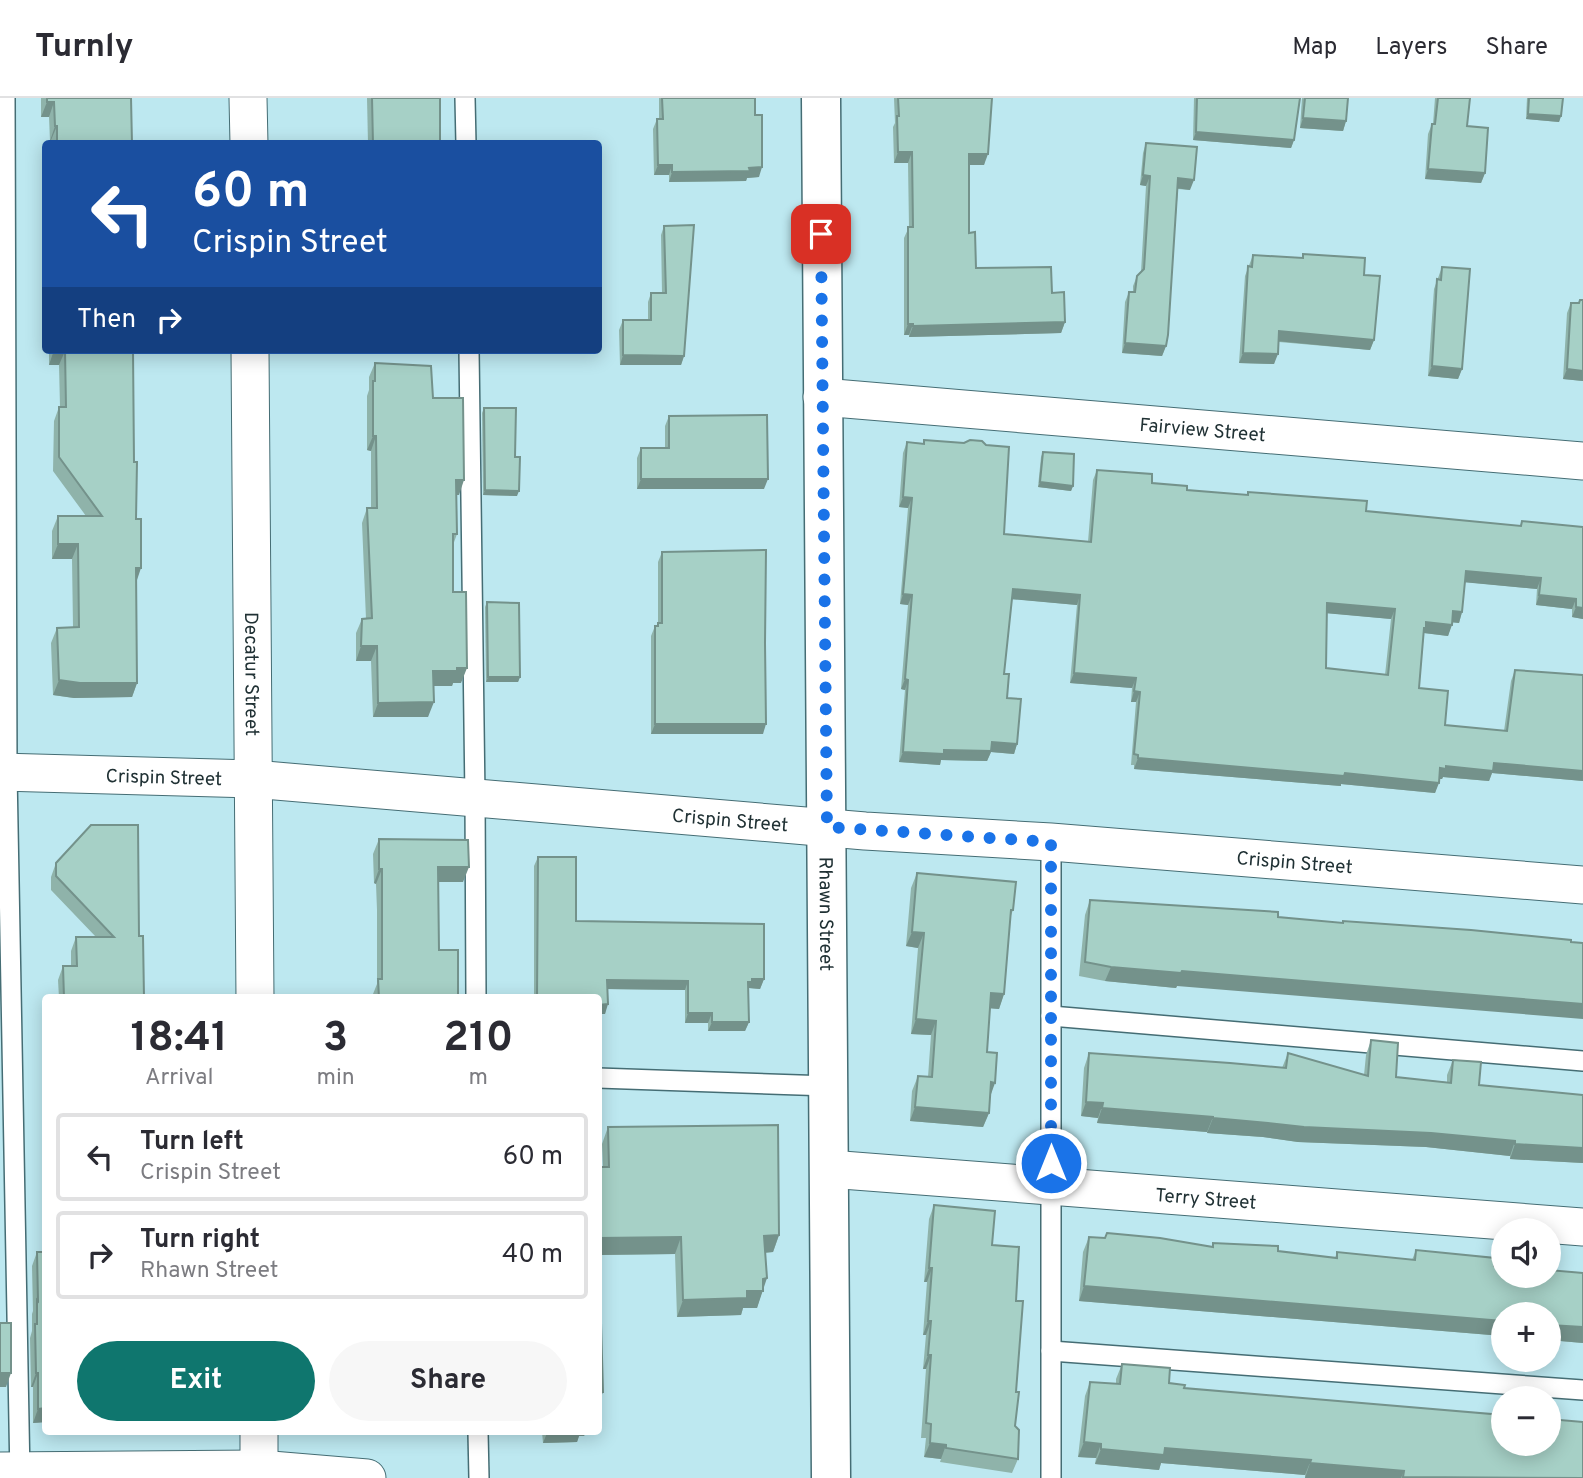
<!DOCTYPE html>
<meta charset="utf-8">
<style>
body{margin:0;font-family:Overpass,sans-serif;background:#f7f7f7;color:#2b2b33;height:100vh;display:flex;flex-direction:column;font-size:26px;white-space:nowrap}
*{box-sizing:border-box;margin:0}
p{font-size:23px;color:#7c7c81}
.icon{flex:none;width:38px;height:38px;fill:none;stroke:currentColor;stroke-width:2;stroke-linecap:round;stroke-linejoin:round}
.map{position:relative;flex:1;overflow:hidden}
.side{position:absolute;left:42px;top:896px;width:560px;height:441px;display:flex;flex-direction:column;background:#fff;border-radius:7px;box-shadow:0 4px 18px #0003}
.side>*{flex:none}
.guide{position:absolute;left:42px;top:42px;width:560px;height:214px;border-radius:7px;box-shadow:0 4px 18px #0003;background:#1a4fa0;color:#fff;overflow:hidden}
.tools{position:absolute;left:1491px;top:1120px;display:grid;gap:14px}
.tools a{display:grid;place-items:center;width:70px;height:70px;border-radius:50%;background:#fff;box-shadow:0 4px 18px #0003;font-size:35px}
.pin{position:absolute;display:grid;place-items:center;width:60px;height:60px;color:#fff;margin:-30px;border-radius:14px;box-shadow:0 4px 10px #0006}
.me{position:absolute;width:77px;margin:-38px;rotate:0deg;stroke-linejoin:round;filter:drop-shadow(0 0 5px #0008)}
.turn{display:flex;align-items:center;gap:24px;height:147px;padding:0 35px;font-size:32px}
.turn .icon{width:91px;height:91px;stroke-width:2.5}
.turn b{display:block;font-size:49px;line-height:60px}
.then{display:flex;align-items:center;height:66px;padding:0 35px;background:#0003;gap:14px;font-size:26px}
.eta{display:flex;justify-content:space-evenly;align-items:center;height:119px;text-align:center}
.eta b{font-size:42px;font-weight:700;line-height:49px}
.action{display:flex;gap:14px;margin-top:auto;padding:14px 35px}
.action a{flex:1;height:80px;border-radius:42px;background:#0f766e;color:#fff;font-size:28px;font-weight:700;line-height:80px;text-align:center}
.action a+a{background:#f7f7f7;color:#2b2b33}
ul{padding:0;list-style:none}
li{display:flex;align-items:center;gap:21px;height:88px;margin:0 14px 10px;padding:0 21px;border:4px solid #e1e1e2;border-radius:7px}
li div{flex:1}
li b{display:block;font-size:26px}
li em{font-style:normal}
header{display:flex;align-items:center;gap:42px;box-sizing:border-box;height:98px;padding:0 35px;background:#fff;border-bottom:2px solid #e1e1e2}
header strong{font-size:33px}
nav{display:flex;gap:38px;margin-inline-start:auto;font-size:24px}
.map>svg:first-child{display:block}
</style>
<header>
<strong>Turnly</strong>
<nav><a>Map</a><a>Layers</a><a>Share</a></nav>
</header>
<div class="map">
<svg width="1583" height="1380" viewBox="0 0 1583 1380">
<rect width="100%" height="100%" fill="#bde8f0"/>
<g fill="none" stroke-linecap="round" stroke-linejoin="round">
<g stroke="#456d74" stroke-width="22">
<g id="lane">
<polyline points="5,0 7,674 20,1379"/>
<polyline points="465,0 466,46"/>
<polyline points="469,252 475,700 476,900"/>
<polyline points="1051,744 1051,1380"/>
<polyline points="1051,918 1583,963"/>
<polyline points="598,980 829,988"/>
<polyline points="1051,1253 1583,1292"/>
<polyline points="478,1334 479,1380"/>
</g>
</g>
<g stroke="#456d74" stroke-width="39">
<g id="street">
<polyline points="248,0 249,46"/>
<path id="s1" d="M250 252 255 900"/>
<path id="s2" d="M822 299 1583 363"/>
<path id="s3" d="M0 674 253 681 865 733 1051 744 1583 787"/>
<path id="s4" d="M829 1071 1583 1129"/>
<polyline points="259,1334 259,1380"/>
<polyline points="0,1373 259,1371 367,1380"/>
</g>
</g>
<g stroke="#456d74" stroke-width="41">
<g id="secondary">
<path id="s5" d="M821 0 831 1380"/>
</g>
</g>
<use href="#lane" stroke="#fff" stroke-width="19"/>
<use href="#street" stroke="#fff" stroke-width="37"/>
<use href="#secondary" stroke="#fff" stroke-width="38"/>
</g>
<g fill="#8fb3aa" fill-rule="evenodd">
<polygon points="41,0 131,0 132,46 51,46 51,42 50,43 49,19 41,19"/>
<polygon points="367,0 440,0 440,46 368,46"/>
<polygon points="659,0 755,0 759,79 747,80 746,83 669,84 669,77 654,77 653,31 657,21 659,21"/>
<polygon points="894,0 992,0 984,67 969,67 969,135 976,170 1052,195 1065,224 1061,235 909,239 909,237 904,237 904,140 909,129 908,65 894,65 893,29 895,25"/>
<polygon points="1194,0 1300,0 1294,42 1291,50 1193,42"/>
<polygon points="1302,0 1348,0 1346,23 1343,33 1300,30"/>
<polygon points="1435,0 1470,0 1467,28 1485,75 1481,85 1425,81 1428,36 1432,26 1433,26"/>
<polygon points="1527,0 1563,0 1561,18 1559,24 1526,21"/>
<polygon points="1146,45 1190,92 1178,91 1166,248 1162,258 1122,255 1125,204 1129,194 1133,194 1133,188 1137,178 1141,174 1146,88 1140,87 1143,55"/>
<polygon points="664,128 684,258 681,267 620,267 619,232 623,222 648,222 648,204 651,195 662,195 661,137"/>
<polygon points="1303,156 1364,177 1374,242 1370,252 1279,244 1274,266 1239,265 1245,178 1253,157 1302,160"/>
<polygon points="1442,169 1462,271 1458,281 1428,278 1434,191"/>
<polygon points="1580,202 1583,283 1563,281 1567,215 1571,205 1578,205"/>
<polygon points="49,252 133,252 137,585 132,599 74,600 53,597 51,545 57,530 73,529 72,461 52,461 52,433 58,418 86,418 53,373 54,323 59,309 60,309 59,267 49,267"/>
<polygon points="375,265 433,300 459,397 457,397 457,436 453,447 453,494 461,585 453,585 452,588 433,588 428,619 373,619 371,563 356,563 356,535 362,521 366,521 362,425 367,410 371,410 371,353 367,352 367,298 369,292 369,279"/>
<polygon points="484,310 515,359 517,398 483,397 482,315"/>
<polygon points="669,318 764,391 637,391 637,360 641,350 665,350 665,328"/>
<path d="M924 342 1004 436 1088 444 1093 382 1097 372 1187 392 1247 397 1248 394 1366 413 1520 428 1522 423 1583 429V521L1572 519V511L1536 507 1537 491 1465 484 1462 514 1459 525 1452 524 1448 538 1424 535 1419 590 1445 627 1504 633 1511 583 1515 572 1583 577V683L1492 675 1489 683 1443 679 1442 681H1439L1435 695 1341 686V688L1134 671V667H1131L1136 604H1131L1132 590 1070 585 1077 507 1012 501 1004 576 1007 600 1017 646 1014 656 991 654 987 663 941 662 940 667 899 664 905 592 901 591 908 507 900 506 908 410 899 409 903 355 907 344 923 345ZM1327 515 1391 521 1385 577 1326 570Z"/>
<polygon points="1043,354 1073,388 1071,393 1038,389 1041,359"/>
<polygon points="662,454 763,636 651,636 651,538 655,528 657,528 658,525 658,464"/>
<polygon points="487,504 520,579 518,584 486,584 485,509"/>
<polygon points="379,741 463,784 438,784 439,852 458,900 373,900 373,896 377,886 377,812 376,786 374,785 373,756"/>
<polygon points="538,759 576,823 764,881 760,891 749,890 748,893 749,924 745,933 708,933 708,925 685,925 685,892 608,891 605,916 598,900 534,900 534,768"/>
<polygon points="56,765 139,838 144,900 59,900 58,882 63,868 71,868 71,853 76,839 96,839 51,792 51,779"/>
<polygon points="917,775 1013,812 1010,820 1004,896 999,911 990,910 987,954 990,999 989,1015 983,1029 910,1023 912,993 918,978 928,979 931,937 911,936 918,850 906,848 911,790"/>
<polygon points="1090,802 1342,825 1471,832 1177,888 1176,890 1105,883 1079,878 1085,817"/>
<polygon points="1371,942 1396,979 1447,984 1447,977 1453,962 1479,987 1583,997 1583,1065 1510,1061 1510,1058 1426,1049 1298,1044 1263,1039 1207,1035 1207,1034 1097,1025 1098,1020 1081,1018 1084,970 1089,955 1282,970 1288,955 1364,977 1366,957"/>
<polygon points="608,1029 779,1137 773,1154 765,1155 763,1190 757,1210 743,1210 741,1217 677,1219 675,1156 598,1157 598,1069 603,1069 602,1046"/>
<polygon points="934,1107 992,1147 1016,1203 1015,1328 1018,1361 1012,1375 940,1364 941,1361 924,1359 926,1340 921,1340 926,1271 923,1271 926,1237 923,1237 927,1184 924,1184 929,1121"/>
<polygon points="1107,1135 1212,1149 1213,1145 1335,1160 1337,1154 1412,1162 1416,1152 1494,1168 1583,1245 1549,1242 1549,1216 1503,1216 1503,1238 1079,1203 1083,1154 1089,1139 1105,1140"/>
<polygon points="37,1154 46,1324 33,1325 33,1289 31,1289 30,1240 32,1233 32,1216 33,1213 32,1168"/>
<polygon points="1122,1266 1184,1290 1583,1380 1305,1380 1305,1377 1161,1365 1159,1372 1095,1366 1096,1360 1078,1359 1085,1298 1090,1284 1116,1286 1116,1281"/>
<polygon points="542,1334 586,1334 584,1338 579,1338 577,1344 543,1345"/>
</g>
<g fill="#74928b">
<polygon points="47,4 54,4 49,19 41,19"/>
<polygon points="1528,16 1561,18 1559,24 1526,21"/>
<polygon points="1303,20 1346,23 1343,33 1300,30"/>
<polygon points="55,28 57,28 51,42 50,43"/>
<polygon points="1196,34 1294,42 1291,50 1193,42"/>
<polygon points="898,54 912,54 908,65 894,65"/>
<polygon points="969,56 988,56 984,67 965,67"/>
<polygon points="658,67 672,67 669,77 654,77"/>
<polygon points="762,69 759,79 747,80 746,83 669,84 672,74"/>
<polygon points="1428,71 1485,75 1481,85 1425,81"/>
<polygon points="1143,77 1150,78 1146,88 1140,87"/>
<polygon points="1178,80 1194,82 1190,92 1175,90"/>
<polygon points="1065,224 1061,235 909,239 913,228"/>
<polygon points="908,226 913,226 909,237 904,237"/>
<polygon points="1279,233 1374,242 1370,252 1276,243"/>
<polygon points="1125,245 1166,248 1162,258 1122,255"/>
<polygon points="54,252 65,253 59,267 49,267"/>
<polygon points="1243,255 1278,256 1274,266 1239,265"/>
<polygon points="623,257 684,258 681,267 620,267"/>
<polygon points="1432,268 1462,271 1458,281 1428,278"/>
<polygon points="1567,271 1583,273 1583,283 1563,281"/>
<polygon points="373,338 376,338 371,353 367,352"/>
<polygon points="641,381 768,381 764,391 637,391"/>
<polygon points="456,382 464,382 459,397 451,397"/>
<polygon points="1040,384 1073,388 1071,393 1038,389"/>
<polygon points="485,392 519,393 517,398 483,397"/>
<polygon points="903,399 912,400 908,410 899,409"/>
<polygon points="58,446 78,446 72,461 52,461"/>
<polygon points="136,470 141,470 136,485"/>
<polygon points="1466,473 1541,480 1537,491 1462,484"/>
<polygon points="1013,491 1080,497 1077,507 1009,501"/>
<polygon points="903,496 912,497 908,507 900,506"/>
<polygon points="1539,497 1576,501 1572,511 1536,507"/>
<polygon points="1327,505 1395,511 1391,521 1324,515"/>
<polygon points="1576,509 1583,510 1583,521 1572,519"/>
<polygon points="1453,513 1462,514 1459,525 1449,524"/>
<polygon points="1426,524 1452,527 1448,538 1424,535 1420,540"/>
<polygon points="361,548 377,548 371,563 356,563"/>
<polygon points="457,570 467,570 461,585 453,585 452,588 428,588 433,573"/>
<polygon points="1074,575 1136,580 1132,590 1070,585"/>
<polygon points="488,579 520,579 518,584 486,584"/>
<polygon points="905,581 908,582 905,592 901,591"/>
<polygon points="59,582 137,585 132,599 74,600 53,597"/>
<polygon points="1134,593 1140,594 1136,604 1131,604"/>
<polygon points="434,604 428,619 373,619 378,605"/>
<polygon points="655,626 766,626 763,636 651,636"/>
<polygon points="992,644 1017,646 1014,656 991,654 987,663 941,662 940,667 899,664 903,654 944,652"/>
<polygon points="1138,660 1345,675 1439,685 1435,695 1341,686 1341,688 1134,671"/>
<polygon points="1494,665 1583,673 1583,683 1492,675 1489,683 1443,679 1442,681 1436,681 1440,670 1446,668"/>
<polygon points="438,769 469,769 463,784 432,784"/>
<polygon points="379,771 382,771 376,786 374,785"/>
<polygon points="912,834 924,835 918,850 906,848"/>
<polygon points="1111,869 1182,873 1583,906 1583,921 1177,888 1176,890 1105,883"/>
<polygon points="752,881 764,881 760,891 749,890 748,893 748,884"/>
<polygon points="607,882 688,883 685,892 604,891"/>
<polygon points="991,895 1004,896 999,911 986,910"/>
<polygon points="608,906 605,916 598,916 598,907"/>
<polygon points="688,915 712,915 708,925 685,925"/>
<polygon points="916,921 936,923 931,937 911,936"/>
<polygon points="712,924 749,924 745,933 708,933"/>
<polygon points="991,984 995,985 990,999"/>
<polygon points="1086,1004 1103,1005 1098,1020 1081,1018"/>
<polygon points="915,1009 989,1015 983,1029 910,1023"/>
<polygon points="1102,1010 1213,1019 1207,1034 1097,1025"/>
<polygon points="1213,1020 1431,1035 1515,1043 1510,1058 1426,1049 1298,1044 1263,1039 1207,1035"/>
<polygon points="1515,1046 1583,1050 1583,1065 1510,1061"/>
<polygon points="779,1137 773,1154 758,1155 764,1138"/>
<polygon points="681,1139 675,1156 598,1157 598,1140"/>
<polygon points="929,1170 932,1170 927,1184 924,1184"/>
<polygon points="767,1180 757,1210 743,1210 741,1217 677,1219 683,1202 747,1193 763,1181"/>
<polygon points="1084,1188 1503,1223 1503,1238 1079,1203"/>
<polygon points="928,1223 931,1223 926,1237 923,1237"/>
<polygon points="1549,1227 1583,1229 1583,1245 1549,1242"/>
<polygon points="928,1257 931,1257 926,1271 923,1271"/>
<polygon points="0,1275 11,1275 6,1289 0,1289"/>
<polygon points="36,1275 38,1275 33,1289 31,1289"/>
<polygon points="598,1294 603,1294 599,1304 598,1305"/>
<polygon points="46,1310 46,1324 33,1325 38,1311"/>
<polygon points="586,1334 584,1338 579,1338 577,1344 543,1345 547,1335"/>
<polygon points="1084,1344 1101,1346 1096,1360 1078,1359"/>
<polygon points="930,1345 946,1347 941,1361 924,1359"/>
<polygon points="1165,1350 1311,1362 1305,1377 1161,1365 1159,1372 1095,1366 1101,1351"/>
<polygon points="1310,1365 1404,1373 1401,1380 1305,1380"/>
<polygon points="1476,1378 1492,1380 1403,1380 1403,1379"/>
</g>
<g fill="#a6d0c6" stroke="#74928b" stroke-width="2" fill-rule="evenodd">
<polygon points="47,0 131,0 132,46 57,46 57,28 55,28 54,4 47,4"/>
<polygon points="372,0 440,0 440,46 373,46"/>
<polygon points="662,0 755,0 755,17 762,17 762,69 749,70 750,73 672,74 672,67 658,67 657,21 663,21"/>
<polygon points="898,0 992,0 988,56 969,56 969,135 975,134 976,170 1051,169 1052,195 1064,194 1065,224 913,228 913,226 908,226 908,129 913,129 912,54 898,54 897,18 899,18"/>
<polygon points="1197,0 1300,0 1294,42 1196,34"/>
<polygon points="1305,0 1348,0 1346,23 1303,20"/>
<polygon points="1438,0 1470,0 1467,28 1488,30 1485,75 1428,71 1432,26 1435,26"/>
<polygon points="1529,0 1563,0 1561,18 1528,16"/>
<polygon points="1146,45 1197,49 1194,82 1178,80 1168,237 1166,248 1125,245 1129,194 1135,194 1137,178 1144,171 1150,78 1143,77"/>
<polygon points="694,127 684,258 623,257 623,222 651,222 651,195 666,195 664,128"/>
<polygon points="1303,156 1365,160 1364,177 1380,178 1374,242 1279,233 1278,256 1243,255 1248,168 1252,169 1253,157 1303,160"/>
<polygon points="1442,169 1470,171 1462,271 1432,268 1437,181 1441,182"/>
<polygon points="1580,202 1583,202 1583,273 1567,271 1571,205 1579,205"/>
<polygon points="54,252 133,252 134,364 137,364 136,421 141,421 141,470 136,470 137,585 80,585 59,582 57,530 79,529 78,446 58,446 58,418 102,418 59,359 59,309 66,309 65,253"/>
<polygon points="375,265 431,268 433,300 463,300 464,382 456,382 457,436 453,436 453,494 466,494 467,570 457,570 457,573 433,573 434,604 378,605 377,548 361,548 362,521 372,520 367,410 377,410 376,338 373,338 373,283 375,283"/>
<polygon points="484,310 516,310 515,359 520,359 519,393 485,392"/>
<polygon points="767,317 768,381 641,381 641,350 669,350 669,318"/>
<path d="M924 342 964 345 970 342 982 343 986 347 1009 349 1004 436 1091 444 1097 372 1152 376V385L1187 388V392L1248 397V394L1367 403 1366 413 1521 428 1522 423 1583 429V510L1576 509V501L1539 497 1541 480 1466 473 1462 514 1453 513 1452 527 1426 524V530H1424L1419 590 1448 593 1445 627 1507 633 1515 572 1583 577V673L1494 665 1493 673 1446 668V671L1440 670 1439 685 1345 675 1344 678 1138 660V657L1134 656 1140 594 1134 593 1136 580 1074 575 1080 497 1013 491 1004 576H1009L1007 600 1021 601 1017 646 992 644 991 653 944 652V656L903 654 908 582 905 581 912 497 903 496 912 400 903 399 907 344 924 346ZM1327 505 1395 511 1388 577 1326 570Z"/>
<polygon points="1043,354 1074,356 1073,388 1040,384"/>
<polygon points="766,452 765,545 766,626 655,626 655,528 658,528 658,525 662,525 662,454"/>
<polygon points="487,504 519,505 520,579 488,579"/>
<polygon points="91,727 138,727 139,838 143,838 144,900 64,900 63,868 77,868 76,839 114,839 56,778 56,765"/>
<polygon points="379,741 468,742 469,769 438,769 439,852 458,852 458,900 379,900 378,881 382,881 382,771 379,771"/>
<polygon points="538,759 576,759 576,823 764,826 764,881 752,881 752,884 748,884 749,924 712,924 712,915 688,915 688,883 607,882 608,906 598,907 598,900 537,900"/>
<polygon points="917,775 1016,784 1013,812 1011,812 1004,896 991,895 987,954 997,955 995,985 991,984 989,1015 915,1009 918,978 932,979 936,923 916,921 924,835 912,834"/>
<polygon points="1090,802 1278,814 1278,819 1343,825 1343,823 1471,832 1571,842 1571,844 1583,845 1583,906 1182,873 1181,875 1111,869 1085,864"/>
<polygon points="1371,942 1398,945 1396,979 1451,985 1453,962 1481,964 1479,987 1583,997 1583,1050 1515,1046 1515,1043 1431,1035 1304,1029 1268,1025 1213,1020 1213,1019 1102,1010 1103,1005 1086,1004 1089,955 1230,965 1286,970 1288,955 1368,978"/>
<polygon points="778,1027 779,1137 764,1138 767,1180 763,1181 763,1193 747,1193 747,1200 683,1202 681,1139 598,1140 598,1069 609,1069 608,1029"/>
<polygon points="934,1107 995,1113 992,1147 1019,1149 1016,1203 1023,1203 1016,1294 1019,1294 1015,1328 1019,1332 1018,1361 946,1350 946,1347 930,1345 931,1326 926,1325 931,1257 928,1257 931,1223 928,1223 932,1170 929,1170"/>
<polygon points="1107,1135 1160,1140 1213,1149 1213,1145 1278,1148 1278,1153 1337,1160 1337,1154 1415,1162 1416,1152 1495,1160 1494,1168 1503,1169 1503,1178 1549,1178 1549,1172 1583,1175 1583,1229 1549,1227 1549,1216 1503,1216 1503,1223 1084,1188 1089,1139 1105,1140"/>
<polygon points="37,1154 46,1154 46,1310 38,1311 38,1275 36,1275 35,1226 37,1226 37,1202 38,1203"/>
<rect x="0" y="1225" width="11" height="50"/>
<polygon points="598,1225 601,1225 603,1294 598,1294"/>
<polygon points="1122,1266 1170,1270 1169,1285 1185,1287 1184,1290 1503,1317 1503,1346 1549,1346 1549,1321 1583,1324 1583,1380 1403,1379 1404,1373 1310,1365 1311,1362 1165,1350 1164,1357 1101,1351 1101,1346 1084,1344 1090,1284 1120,1286"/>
<polygon points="546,1334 580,1334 547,1335"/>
</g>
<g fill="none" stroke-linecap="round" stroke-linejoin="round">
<polyline stroke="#1a73e8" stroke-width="12" stroke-dasharray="0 21.6" points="821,136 827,729 1051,744 1051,1065"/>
</g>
<g text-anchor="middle" stroke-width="5" stroke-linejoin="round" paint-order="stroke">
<g font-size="19" fill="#203134" stroke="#fff">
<text dy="7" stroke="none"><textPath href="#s2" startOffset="382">Fairview Street</textPath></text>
<text dy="7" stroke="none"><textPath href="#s1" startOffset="324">Decatur Street</textPath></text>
<text dy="7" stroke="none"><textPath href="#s3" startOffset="164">Crispin Street</textPath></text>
<text dy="7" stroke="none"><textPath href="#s3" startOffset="732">Crispin Street</textPath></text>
<text dy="7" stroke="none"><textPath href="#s3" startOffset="1298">Crispin Street</textPath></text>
<text dy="7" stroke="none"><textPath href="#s5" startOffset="816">Rhawn Street</textPath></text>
<text dy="7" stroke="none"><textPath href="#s4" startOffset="378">Terry Street</textPath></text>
</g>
</g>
</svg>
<div class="tools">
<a><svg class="icon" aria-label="sound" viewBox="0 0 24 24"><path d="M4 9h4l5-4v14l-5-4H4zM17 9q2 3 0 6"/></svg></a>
<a>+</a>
<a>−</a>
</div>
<div class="pin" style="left:821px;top:136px;background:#d93025"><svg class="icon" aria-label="arrive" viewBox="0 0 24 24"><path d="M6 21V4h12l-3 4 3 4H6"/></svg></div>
<svg class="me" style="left:1051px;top:1065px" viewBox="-20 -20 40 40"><circle r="17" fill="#1a73e8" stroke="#fff" stroke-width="3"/><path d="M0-11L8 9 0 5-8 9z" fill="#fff"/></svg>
<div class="guide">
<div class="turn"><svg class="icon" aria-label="left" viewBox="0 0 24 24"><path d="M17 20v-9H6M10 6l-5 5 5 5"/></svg><div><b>60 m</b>Crispin Street</div></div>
<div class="then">Then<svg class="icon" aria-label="right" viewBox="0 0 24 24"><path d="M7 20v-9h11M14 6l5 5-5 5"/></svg></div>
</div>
<section class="side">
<div class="eta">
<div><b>18:41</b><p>Arrival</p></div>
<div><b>3</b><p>min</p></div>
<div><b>210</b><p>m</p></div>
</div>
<ul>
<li><svg class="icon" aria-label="left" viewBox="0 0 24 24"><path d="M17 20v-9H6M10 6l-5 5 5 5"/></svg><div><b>Turn left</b><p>Crispin Street</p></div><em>60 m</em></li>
<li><svg class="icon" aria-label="right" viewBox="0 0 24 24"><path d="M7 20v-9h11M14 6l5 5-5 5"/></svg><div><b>Turn right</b><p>Rhawn Street</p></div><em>40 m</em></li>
</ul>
<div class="action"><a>Exit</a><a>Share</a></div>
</section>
</div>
